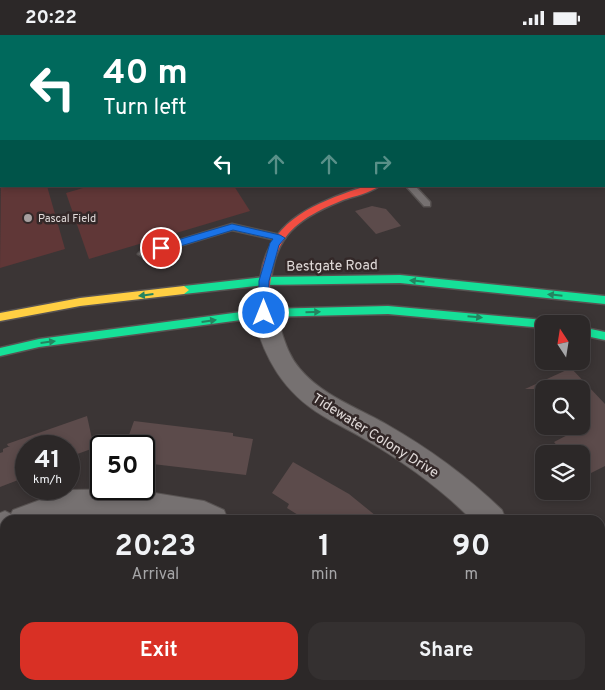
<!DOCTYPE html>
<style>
body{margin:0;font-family:Overpass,sans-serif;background:#343030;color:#f1f3f6;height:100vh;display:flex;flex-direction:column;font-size:19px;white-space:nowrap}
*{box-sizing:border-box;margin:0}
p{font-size:16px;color:#a6a6a8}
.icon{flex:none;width:28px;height:28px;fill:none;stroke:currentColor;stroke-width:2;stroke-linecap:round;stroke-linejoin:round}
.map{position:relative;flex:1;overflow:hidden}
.panel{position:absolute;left:0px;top:480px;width:605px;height:175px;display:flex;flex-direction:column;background:#2c2828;border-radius:15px 15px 0 0;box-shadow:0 2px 8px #0003,0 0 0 1px #484445}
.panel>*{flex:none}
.hud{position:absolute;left:0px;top:0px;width:605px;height:152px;box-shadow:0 2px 8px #0003,0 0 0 1px #484445;background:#00695c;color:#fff;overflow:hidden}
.needle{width:32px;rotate:348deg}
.tools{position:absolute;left:535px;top:280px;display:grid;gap:10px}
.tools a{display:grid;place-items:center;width:55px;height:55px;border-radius:10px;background:#2c2828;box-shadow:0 2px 8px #0003,0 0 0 1px #484445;font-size:25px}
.speed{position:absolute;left:15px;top:400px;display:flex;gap:10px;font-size:25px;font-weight:700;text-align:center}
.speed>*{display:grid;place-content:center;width:65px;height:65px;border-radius:50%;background:#2c2828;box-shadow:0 2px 8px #0003,0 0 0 1px #484445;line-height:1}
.speed small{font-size:12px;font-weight:400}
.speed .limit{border:2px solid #111;border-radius:8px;background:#fff;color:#111}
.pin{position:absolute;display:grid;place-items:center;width:42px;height:42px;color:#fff;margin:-21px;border:2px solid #fff;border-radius:50%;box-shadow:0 1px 5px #0007}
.me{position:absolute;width:55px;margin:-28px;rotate:0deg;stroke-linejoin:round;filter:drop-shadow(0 0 4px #0008)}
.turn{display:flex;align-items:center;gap:18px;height:105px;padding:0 20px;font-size:22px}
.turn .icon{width:65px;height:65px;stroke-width:2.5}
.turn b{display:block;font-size:35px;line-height:42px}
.lanes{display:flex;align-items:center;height:48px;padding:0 20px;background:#0003;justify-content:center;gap:25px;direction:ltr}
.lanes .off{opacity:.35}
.eta{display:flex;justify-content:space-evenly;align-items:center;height:85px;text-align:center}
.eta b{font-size:30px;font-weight:700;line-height:35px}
.primary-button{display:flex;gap:10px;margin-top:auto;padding:10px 20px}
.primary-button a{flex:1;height:58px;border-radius:15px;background:#d93025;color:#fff;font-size:20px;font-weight:700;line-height:58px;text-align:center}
.primary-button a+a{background:#343030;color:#f1f3f6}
.status{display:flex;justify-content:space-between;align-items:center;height:35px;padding:0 25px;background:#2c2828;direction:ltr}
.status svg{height:14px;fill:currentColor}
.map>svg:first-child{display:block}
</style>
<div class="status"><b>20:22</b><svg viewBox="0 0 49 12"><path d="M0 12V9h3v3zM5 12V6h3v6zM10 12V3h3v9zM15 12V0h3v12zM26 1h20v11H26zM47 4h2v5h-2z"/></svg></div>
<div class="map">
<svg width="605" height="655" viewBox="0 0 605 655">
<rect width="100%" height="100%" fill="#3b3535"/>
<g fill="#603737">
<polygon points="1,139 1,151 47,151 65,214 0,233"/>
<polygon points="90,151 234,151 250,176 89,224 66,158"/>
</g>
<g fill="#5c4b4b">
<polygon points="372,171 386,174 401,191 376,199 355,176"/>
<polygon points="571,333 605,369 605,431 581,443 581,419 564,419 554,407 581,393 581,354 525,354"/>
<polygon points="87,381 94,413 69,422 69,411 26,411 26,442 0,452 0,418 3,417 3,414 10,411 8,411 7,409"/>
<polygon points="134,386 233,398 233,401 253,404 246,440 144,428 144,411 125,411"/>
<polygon points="293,427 349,459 381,485 306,485 287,473 289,469 272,458"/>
</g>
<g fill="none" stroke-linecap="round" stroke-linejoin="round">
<g stroke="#585352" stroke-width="3">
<g id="lane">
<polygon points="476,0 483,0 484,1 477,1"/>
<rect x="604" y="18" width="1" height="5"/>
<rect x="0" y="122" width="1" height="4"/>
<polygon points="406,151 415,151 430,167 430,171 424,171"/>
<polygon points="232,189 280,200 285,203 280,206 232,195 143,222 138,219 140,217"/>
</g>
</g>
<g stroke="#585352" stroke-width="2">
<g id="street">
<rect x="331" y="0" width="16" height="1"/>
<polygon points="604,72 605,73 605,83 604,82"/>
<path d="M264 270 272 272C283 293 283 314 300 334 323 361 356 372 386 389 428 413 467 441 502 475L506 485H472C441 454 404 427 366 405 352 396 337 390 323 381 283 357 263 322 253 278L256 272Z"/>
<polygon points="130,454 204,466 224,475 228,485 150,485 126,481 67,483 61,485 5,485 5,506 0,508 0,478 5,476 11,479 13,475 67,455"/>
<polygon points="600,606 605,608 605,648 600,646"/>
<polygon points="361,650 395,650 396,655 362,655"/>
</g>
</g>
<g stroke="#585352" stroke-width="3">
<g id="fast">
<polygon points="400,240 605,261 605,269 400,248 264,250 184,259 179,255 184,251 264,242"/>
<polygon points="388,271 544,285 549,289 544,289 544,293 388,279 264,282 39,312 0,321 0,313 39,304 264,274"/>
<polygon points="581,292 605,297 605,305 581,300"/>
</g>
</g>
<g stroke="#585352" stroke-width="3">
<polygon id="slow" points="184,251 189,255 184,259 80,271 0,286 0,278 80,263"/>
</g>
<g stroke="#585352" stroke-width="3">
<path id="jam" d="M366 151H379C370 158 355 161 343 165 289 187 272 205 269 264L268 267H260C257 259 260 248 261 240 269 184 318 167 366 151Z"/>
</g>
<use href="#lane" fill="#767171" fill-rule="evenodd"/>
<use href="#street" fill="#767171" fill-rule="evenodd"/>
<use href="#fast" fill="#16e098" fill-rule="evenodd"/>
<use href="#slow" fill="#ffcf43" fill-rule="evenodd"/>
<use href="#jam" fill="#f24e42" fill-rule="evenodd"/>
</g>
<defs><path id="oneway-solid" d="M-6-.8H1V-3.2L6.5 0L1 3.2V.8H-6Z" transform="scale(1.25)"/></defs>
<g fill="#248460">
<use href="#oneway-solid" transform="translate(417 246) rotate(-174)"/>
<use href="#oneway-solid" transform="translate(146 260) rotate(173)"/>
<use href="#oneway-solid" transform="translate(555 260) rotate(-174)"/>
<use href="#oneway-solid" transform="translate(313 277) rotate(-1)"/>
<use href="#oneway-solid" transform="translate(475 282) rotate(5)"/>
<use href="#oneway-solid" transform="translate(209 286) rotate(-8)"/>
<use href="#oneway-solid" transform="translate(48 307) rotate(-7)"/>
</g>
<polygon fill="#1a73e8" stroke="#114b97" points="232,189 280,200 285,203 279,210 269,246 268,280 260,280 259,278 259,246 270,208 273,204 233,195 161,217 156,213 157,211"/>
<circle fill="#a7a0a0" stroke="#332828" stroke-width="2" cx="28" cy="183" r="5"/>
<g text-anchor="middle" stroke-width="5" stroke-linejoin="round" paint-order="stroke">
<g font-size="11" fill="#e1dad9" stroke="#332828" text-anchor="start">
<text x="38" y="187">Pascal Field</text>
</g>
<g font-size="14" fill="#e1dad9" stroke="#332828">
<text transform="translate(332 230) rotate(-1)" y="5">Bestgate Road</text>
<text transform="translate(376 400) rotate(32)" y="5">Tidewater Colony Drive</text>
</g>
</g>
</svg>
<div class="tools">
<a><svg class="needle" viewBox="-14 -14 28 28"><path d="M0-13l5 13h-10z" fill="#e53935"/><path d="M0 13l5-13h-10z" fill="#a6a6a8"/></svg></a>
<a><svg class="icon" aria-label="search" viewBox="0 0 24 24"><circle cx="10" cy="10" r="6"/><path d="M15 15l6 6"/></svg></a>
<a><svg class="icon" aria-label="layers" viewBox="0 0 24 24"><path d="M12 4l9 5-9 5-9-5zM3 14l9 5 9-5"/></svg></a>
</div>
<div class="speed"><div>41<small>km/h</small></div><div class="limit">50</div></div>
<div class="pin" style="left:161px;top:213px;background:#d93025"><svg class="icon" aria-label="arrive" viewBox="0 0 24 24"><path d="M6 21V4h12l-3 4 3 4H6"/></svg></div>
<svg class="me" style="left:264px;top:278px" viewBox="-20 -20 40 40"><circle r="17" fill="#1a73e8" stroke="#fff" stroke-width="3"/><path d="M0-11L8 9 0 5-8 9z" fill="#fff"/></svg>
<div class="hud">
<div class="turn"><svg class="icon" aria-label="left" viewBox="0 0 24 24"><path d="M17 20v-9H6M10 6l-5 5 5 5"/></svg><div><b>40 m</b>Turn left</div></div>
<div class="lanes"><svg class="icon" aria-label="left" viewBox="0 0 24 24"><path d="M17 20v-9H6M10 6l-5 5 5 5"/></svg><svg class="icon off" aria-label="ahead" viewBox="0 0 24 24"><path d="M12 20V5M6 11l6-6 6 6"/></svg><svg class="icon off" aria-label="ahead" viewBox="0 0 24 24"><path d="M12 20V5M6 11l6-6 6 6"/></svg><svg class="icon off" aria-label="right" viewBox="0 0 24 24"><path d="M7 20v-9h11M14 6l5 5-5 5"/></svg></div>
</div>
<section class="panel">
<div class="eta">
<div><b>20:23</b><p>Arrival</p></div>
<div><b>1</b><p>min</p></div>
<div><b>90</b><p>m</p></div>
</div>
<div class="primary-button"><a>Exit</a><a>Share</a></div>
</section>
</div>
